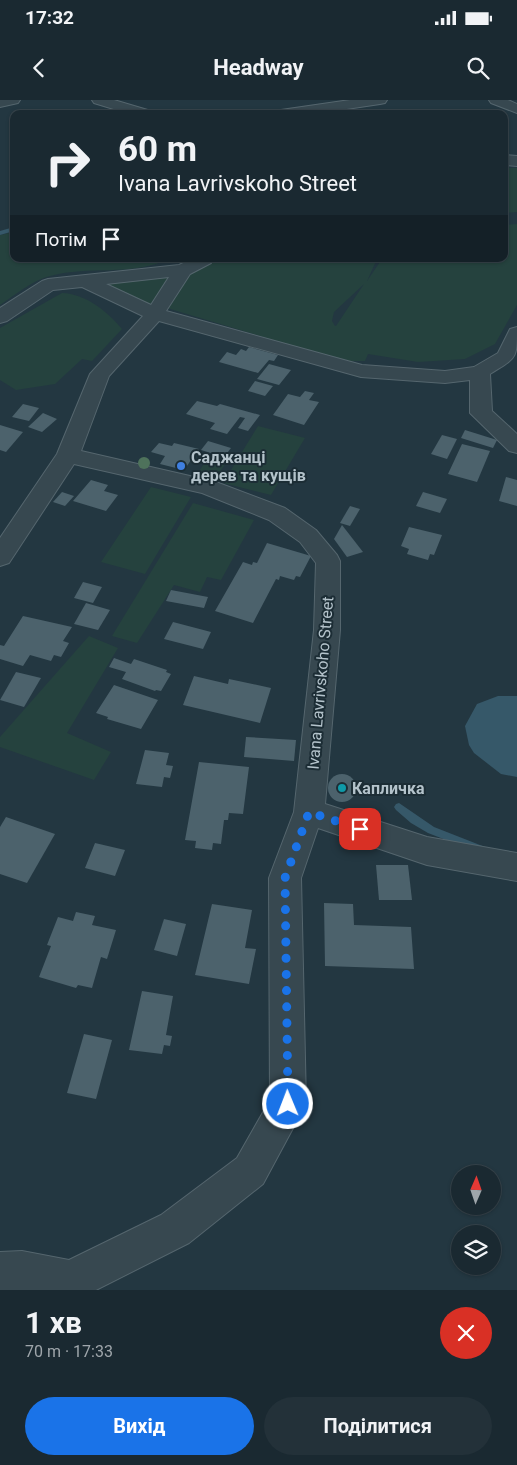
<!DOCTYPE html>
<html lang="uk">
<meta charset="utf-8">
<style>
body{margin:0;font-family:Roboto,sans-serif;background:#233139;color:#f1f3f6;height:100vh;display:flex;flex-direction:column;font-size:19px;white-space:nowrap}
*{box-sizing:border-box;margin:0}
p{font-size:16px;color:#9fa6ab}
.icon{flex:none;width:28px;height:28px;fill:none;stroke:currentColor;stroke-width:2;stroke-linecap:round;stroke-linejoin:round}
.map{position:relative;height:1190px;overflow:hidden}
.details{display:flex;flex-direction:column;background:#1a2931;flex:1}
.details>*{flex:none}
.banner{position:absolute;left:10px;top:10px;width:498px;height:152px;border-radius:10px;box-shadow:0 1px 4px #0004,0 0 0 1px #38454d;background:#1a2931;color:#f1f3f6;overflow:hidden}
.needle{width:32px;rotate:2deg}
.buttons{position:absolute;left:451px;top:1065px;display:grid;gap:10px}
.buttons a{display:grid;place-items:center;width:50px;height:50px;border-radius:50%;background:#1a2931;box-shadow:0 1px 4px #0004,0 0 0 1px #38454d;font-size:25px}
.pin{position:absolute;display:grid;place-items:center;width:42px;height:42px;color:#fff;margin:-21px;border-radius:10px;box-shadow:0 2px 8px #0006}
.me{position:absolute;width:55px;margin:-28px;rotate:359deg;stroke-linejoin:round;filter:drop-shadow(0 0 4px #0008)}
.turn{display:flex;align-items:center;gap:18px;height:105px;padding:0 25px;font-size:22px}
.turn .icon{width:65px;height:65px;stroke-width:2.5}
.turn b{display:block;font-size:35px;line-height:42px}
.then{display:flex;align-items:center;height:48px;padding:0 25px;background:#0003;gap:10px;font-size:19px}
.round{display:grid;place-items:center;flex:none;width:52px;height:52px;border-radius:26px;background:#233139}
.head{display:flex;align-items:center;justify-content:space-between;height:85px;padding:0 25px}
h1{font-size:30px;font-weight:700;line-height:38px}
.button{display:flex;gap:10px;margin-top:auto;padding:10px 25px}
.button a{flex:1;height:58px;border-radius:30px;background:#1a73e8;color:#fff;font-size:20px;font-weight:700;line-height:58px;text-align:center}
.button a+a{background:#233139;color:#f1f3f6}
.status{display:flex;justify-content:space-between;align-items:center;height:35px;padding:0 25px;background:#1a2931;direction:ltr}
.status svg{height:14px;fill:currentColor}
header{display:flex;justify-content:space-between;align-items:center;height:65px;padding:0 25px;background:#1a2931;font-size:22px;font-weight:700}
.map>svg:first-child{display:block}
</style>
<div class="status"><b>17:32</b><svg viewBox="0 0 49 12"><path d="M0 12V9h3v3zM5 12V6h3v6zM10 12V3h3v9zM15 12V0h3v12zM26 1h20v11H26zM47 4h2v5h-2z"/></svg></div>
<header><svg class="icon" aria-label="back" viewBox="0 0 24 24"><path d="M15 5l-7 7 7 7"/></svg>Headway<svg class="icon" aria-label="search" viewBox="0 0 24 24"><circle cx="10" cy="10" r="6"/><path d="M15 15l6 6"/></svg></header>
<div class="map">
<svg width="517" height="1190" viewBox="0 0 517 1190">
<rect width="100%" height="100%" fill="#233741"/>
<g fill="#25423e" fill-rule="evenodd">
<polygon points="504,68 517,68 517,112 504,113"/>
<path d="M517 124V205L495 244 465 259 418 262 368 254 365 261H343L167 208 166 193 147 209 105 185 111 182C147 178 188 178 220 159H377L367 181 382 159H504V125ZM364 184 336 226H335L332 221 334 212Z"/>
<path d="M14 132V159H169C129 177 90 165 50 176 33 180 15 195 0 205V135Z"/>
<path d="M62 193C86 194 107 211 122 229L92 261 82 259 55 284 16 290 0 280V228Z"/>
<polygon points="258,326 305,338 271,395 223,383"/>
<polygon points="208,358 226,363 213,382 195,377"/>
<polygon points="151,387 191,397 145,474 101,462"/>
<polygon points="193,403 254,420 221,480 207,477 200,492 174,485 137,543 112,536"/>
<polygon points="89,536 118,548 67,633 111,652 94,680 0,647 0,637"/>
</g>
<polygon fill="#365869" points="498,596 517,596 517,677 501,674 474,653 469,645 465,626 477,604"/>
<g fill="none" stroke-linecap="round" stroke-linejoin="round">
<g fill="#365869" fill-rule="evenodd">
<polygon points="14,127 14,131 0,135 0,131"/>
<polygon points="399,703 434,727 485,747 487,750 485,753 482,754 428,733 411,723 396,710 394,707 396,704"/>
</g>
</g>
<g fill="#4c626c">
<polygon points="249,247 278,255 274,261 269,260 258,273 219,262 227,252 236,255 241,249 246,251"/>
<polygon points="269,264 291,270 279,285 257,279"/>
<polygon points="255,281 273,286 265,296 248,291"/>
<polygon points="305,291 314,293 309,300 319,302 304,325 273,315 288,294 300,297"/>
<polygon points="197,301 217,306 220,304 260,315 248,331 238,328 245,318 240,317 227,334 210,329 215,323 186,314"/>
<polygon points="23,304 39,308 29,321 12,317"/>
<polygon points="43,313 57,319 42,332 28,327"/>
<polygon points="0,325 23,332 6,352 0,350"/>
<polygon points="465,330 497,340 493,348 461,338"/>
<polygon points="442,335 457,339 447,359 431,354"/>
<polygon points="208,341 231,348 224,357 201,350"/>
<polygon points="159,343 172,346 174,343 199,349 184,370 160,364 165,356 151,352"/>
<polygon points="462,344 490,351 477,382 448,374"/>
<polygon points="506,377 517,380 517,406 499,401"/>
<polygon points="91,380 108,385 104,391 118,395 106,411 73,401"/>
<polygon points="62,392 74,396 65,406 53,402"/>
<polygon points="423,392 447,399 440,413 416,406"/>
<polygon points="350,406 360,409 350,426 340,423"/>
<polygon points="342,425 363,452 347,457 334,439"/>
<polygon points="409,427 442,435 434,455 430,454 428,460 407,454 409,449 401,446"/>
<polygon points="267,443 311,456 300,477 296,476 294,480 280,476 279,480 276,479 253,523 215,511 243,462 252,465 253,462 257,463"/>
<polygon points="83,482 102,487 93,503 74,498"/>
<polygon points="171,490 208,497 204,508 166,501"/>
<polygon points="86,503 110,510 98,530 74,524"/>
<polygon points="23,516 72,527 63,541 69,543 61,557 54,555 51,561 30,555 23,566 0,559 0,545 4,546"/>
<polygon points="173,522 211,532 203,549 164,539"/>
<polygon points="114,558 131,564 134,559 167,570 166,572 171,574 161,591 156,590 155,591 122,579 126,572 109,567"/>
<polygon points="16,572 41,578 24,607 0,600"/>
<polygon points="194,576 228,584 229,579 271,588 260,623 183,605"/>
<polygon points="114,585 158,600 141,629 107,619 108,617 96,613"/>
<polygon points="246,637 296,640 294,661 244,657"/>
<polygon points="145,650 169,653 166,665 173,666 170,678 164,677 162,687 136,684"/>
<polygon points="199,662 249,667 243,714 229,713 228,720 224,720 221,744 213,743 212,750 195,748 196,741 185,740"/>
<circle cx="342" cy="688" r="14"/>
<polygon points="6,717 55,734 27,783 0,774 0,727"/>
<polygon points="95,743 125,750 115,776 85,768"/>
<polygon points="376,765 408,765 412,800 379,800"/>
<polygon points="324,803 353,804 354,825 411,827 414,869 325,866"/>
<polygon points="212,804 252,810 245,848 256,849 249,884 195,875"/>
<polygon points="76,812 95,816 92,825 116,830 107,859 101,857 92,888 78,885 76,888 39,877 51,846 47,845 58,817 73,821"/>
<polygon points="164,819 186,824 177,856 154,850"/>
<polygon points="142,891 173,896 166,935 172,936 170,946 164,945 162,954 129,950"/>
<polygon points="84,934 112,940 96,999 67,993"/>
</g>
<g fill="none" stroke-linecap="round" stroke-linejoin="round">
<g stroke="#55666e" stroke-width="2">
<g id="minor">
<polygon points="0,0 20,0 18,3 0,7"/>
<polygon points="92,0 114,0 151,11 153,14 130,14 94,3"/>
<polygon points="350,0 387,0 385,3 380,4 313,14 274,14 281,10"/>
<polygon points="489,0 508,0 517,4 517,13 491,3"/>
<polygon points="504,55 517,56 517,66 504,65"/>
<path d="M192 159H214L211 163 190 174 166 211 362 265 445 271 474 267 498 253 510 229 517 227C517 260 517 257 490 274L492 311 517 334V353L509 351 470 313V280L445 283 361 277 159 221 109 276 81 351 216 382 285 408 316 430 337 455 340 461V530L325 704 427 737 517 753V781L427 765 318 728 301 778 306 1004 263 1084 189 1143 96 1190H0V1152L22 1151 69 1160 161 1115 237 1058 270 1000 269 778 294 712 314 530 316 463 300 442 269 420 202 393 74 364 9 463 0 466V438L57 354 90 274 143 216 82 187 53 190 7 221 0 223V208L42 181 48 179 179 165ZM169 177 151 205 106 184Z"/>
</g>
</g>
<use href="#minor" fill="#374850" fill-rule="evenodd"/>
</g>
<circle fill="#4e725b" cx="144" cy="363" r="6"/>
<g fill="none" stroke-linecap="round" stroke-linejoin="round">
<polyline stroke="#1a73e8" stroke-width="9" stroke-dasharray="0 16.2" points="288,1004 285,778 309,712 360,729"/>
</g>
<circle fill="#3f7fe0" stroke="#1c2d35" stroke-width="2" cx="181" cy="366" r="5"/>
<circle fill="#0f9aa8" stroke="#1c2d35" stroke-width="2" cx="342" cy="688" r="5"/>
<g text-anchor="middle" stroke-width="4" stroke-linejoin="round" paint-order="stroke">
<g font-size="16" font-weight="bold" fill="#b4c3cb" stroke="#1c2d35" text-anchor="start">
<text x="191" y="363">Саджанці<tspan x="191" dy="18">дерев та кущів</tspan></text>
<text x="352" y="694">Капличка</text>
</g>
<g font-size="16" fill="#b4c3cb" stroke="#1c2d35">
<text transform="translate(320 583) rotate(-85)" y="6">Ivana Lavrivskoho Street</text>
</g>
</g>
</svg>
<div class="buttons">
<a><svg class="needle" viewBox="-14 -14 28 28"><path d="M0-13l5 13h-10z" fill="#e53935"/><path d="M0 13l5-13h-10z" fill="#9fa6ab"/></svg></a>
<a><svg class="icon" aria-label="layers" viewBox="0 0 24 24"><path d="M12 4l9 5-9 5-9-5zM3 14l9 5 9-5"/></svg></a>
</div>
<div class="pin" style="left:360px;top:729px;background:#d93025"><svg class="icon" aria-label="arrive" viewBox="0 0 24 24"><path d="M6 21V4h12l-3 4 3 4H6"/></svg></div>
<svg class="me" style="left:288px;top:1004px" viewBox="-20 -20 40 40"><circle r="17" fill="#1a73e8" stroke="#fff" stroke-width="3"/><path d="M0-11L8 9 0 5-8 9z" fill="#fff"/></svg>
<div class="banner">
<div class="turn"><svg class="icon" aria-label="right" viewBox="0 0 24 24"><path d="M7 20v-9h11M14 6l5 5-5 5"/></svg><div><b>60 m</b>Ivana Lavrivskoho Street</div></div>
<div class="then">Потім<svg class="icon" aria-label="arrive" viewBox="0 0 24 24"><path d="M6 21V4h12l-3 4 3 4H6"/></svg></div>
</div>
</div>
<section class="details">
<div class="head"><div><h1>1 хв</h1><p>70 m · 17:33</p></div><a class="round" style="background:#d93025;color:#fff"><svg class="icon" aria-label="close" viewBox="0 0 24 24"><path d="M6 6l12 12M18 6L6 18"/></svg></a></div>
<div class="button"><a>Вихід</a><a>Поділитися</a></div>
</section>
